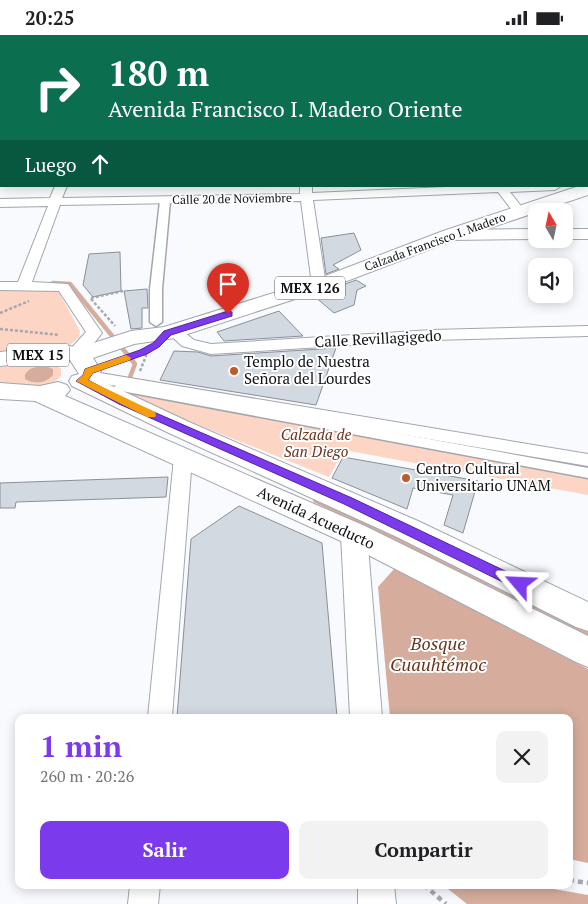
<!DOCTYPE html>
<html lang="es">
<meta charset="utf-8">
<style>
body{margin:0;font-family:"PT Serif",serif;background:#f2f2f2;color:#202124;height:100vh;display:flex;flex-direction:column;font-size:19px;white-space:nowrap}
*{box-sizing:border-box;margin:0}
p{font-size:16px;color:#757577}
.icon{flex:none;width:28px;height:28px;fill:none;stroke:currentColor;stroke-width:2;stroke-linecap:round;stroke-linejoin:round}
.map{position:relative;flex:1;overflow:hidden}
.drawer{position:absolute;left:15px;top:679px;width:558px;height:175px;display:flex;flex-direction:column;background:#fff;border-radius:10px;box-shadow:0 2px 12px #0003}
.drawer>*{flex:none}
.top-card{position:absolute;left:0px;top:0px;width:589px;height:152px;box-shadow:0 2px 12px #0003;background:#0b6e4f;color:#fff;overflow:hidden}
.needle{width:32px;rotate:351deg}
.controls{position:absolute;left:528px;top:168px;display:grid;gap:10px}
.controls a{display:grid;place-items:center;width:45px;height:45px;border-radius:10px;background:#fff;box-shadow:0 2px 12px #0003;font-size:25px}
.pin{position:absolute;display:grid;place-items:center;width:42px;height:42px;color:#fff;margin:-51px -21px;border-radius:50% 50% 50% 0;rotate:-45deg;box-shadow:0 0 5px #0007}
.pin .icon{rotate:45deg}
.me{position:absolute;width:55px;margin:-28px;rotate:296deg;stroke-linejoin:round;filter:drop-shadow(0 0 4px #0008)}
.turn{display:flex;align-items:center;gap:18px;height:105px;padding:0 25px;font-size:22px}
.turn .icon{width:65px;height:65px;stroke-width:2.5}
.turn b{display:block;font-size:35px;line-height:42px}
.then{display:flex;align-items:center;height:48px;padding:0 25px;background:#0003;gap:10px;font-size:19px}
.round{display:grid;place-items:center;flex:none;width:52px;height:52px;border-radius:10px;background:#f2f2f2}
.head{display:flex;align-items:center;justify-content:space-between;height:85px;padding:0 25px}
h1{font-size:30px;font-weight:700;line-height:38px;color:#7c3aed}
.cta{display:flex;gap:10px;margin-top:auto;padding:10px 25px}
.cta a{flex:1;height:58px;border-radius:10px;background:#7c3aed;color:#fff;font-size:20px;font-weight:700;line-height:58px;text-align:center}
.cta a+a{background:#f2f2f2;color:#202124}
.status{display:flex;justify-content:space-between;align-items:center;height:35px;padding:0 25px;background:#fff;direction:ltr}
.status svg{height:14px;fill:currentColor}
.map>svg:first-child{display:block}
</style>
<div class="status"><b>20:25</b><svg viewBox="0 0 49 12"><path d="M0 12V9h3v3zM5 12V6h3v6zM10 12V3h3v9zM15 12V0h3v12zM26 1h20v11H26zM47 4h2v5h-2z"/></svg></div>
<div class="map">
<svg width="588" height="869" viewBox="0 0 588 869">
<rect width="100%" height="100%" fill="#f8fafe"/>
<g fill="#fdd5c4">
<polygon points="0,253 57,254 80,296 79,302 70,310 0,317"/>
<path d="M45 326 54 328 61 334V341C46 359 20 351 0 348V332Z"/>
<polygon points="135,356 588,428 588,460 344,415 329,442 136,365 133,361"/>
</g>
<g fill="#d6ad9c">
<path d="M43 330 53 334V340C46 348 35 350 25 344V339L30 334Z"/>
<polygon points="394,534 588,634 588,828 569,824 569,682 390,682 378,552"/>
<polygon points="443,850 531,850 588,860 588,869 467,869"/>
</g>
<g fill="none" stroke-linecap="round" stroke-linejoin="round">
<polyline stroke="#d6ad9c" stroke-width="4.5" points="53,248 70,249 135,329 127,350"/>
<polyline stroke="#d6ad9c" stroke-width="6" points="316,465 581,595"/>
<polyline stroke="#d6ad9c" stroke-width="8" points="579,593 588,598"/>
</g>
<g fill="#d3d9e1" stroke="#8a9098">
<polygon points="354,198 361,215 333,230 339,234 326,239 321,203"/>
<polygon points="120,217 121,256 93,262 83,250 89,219"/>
<polygon points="356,245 366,251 357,255 354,270 334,278 314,261"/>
<polygon points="147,254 148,273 142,273 142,293 131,294 124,256"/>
<polygon points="279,276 303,301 224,306 217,297"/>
<polygon points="336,313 316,370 160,345 174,316 198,317 211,321"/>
<polygon points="343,422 478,446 463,498 444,490 453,460 413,453 407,474 332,443"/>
<polygon points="168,442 166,462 16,467 15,473 0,473 0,448"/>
<polygon points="239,471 322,508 337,682 177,682 191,504"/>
</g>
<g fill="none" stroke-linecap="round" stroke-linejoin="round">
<g stroke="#a2a7af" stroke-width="2">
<polygon id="service" points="270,0 275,0 276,1 271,1"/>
</g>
<g stroke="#a2a7af" stroke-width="3">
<g id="pedestrian">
<polygon points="165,163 170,166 162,254 162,287 156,291 150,287 150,254 160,166"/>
<polygon points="121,348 588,433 588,443 116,355 114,352"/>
</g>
</g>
<g stroke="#a2a7af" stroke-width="2">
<g id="minor">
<path d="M55 151H67L62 163 300 159V151H312V158L469 151H561L555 155 510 157 525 176 519 180 515 179 498 157 313 165 326 250 324 253H314L312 250 301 166 60 170 32 247 68 249 102 298C94 308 83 325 69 321L67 318 86 297 59 256 0 255V247H18L48 171 0 172V164L50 163Z"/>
<polygon points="174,291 179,293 194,305 211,309 432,295 588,291 588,301 432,305 211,319 182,311 166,296 169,293"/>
<polygon points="88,336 588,419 588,431 82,345 80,341 82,337"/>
<polygon points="183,417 190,419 192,423 172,682 148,682 174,423 176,419"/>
<polygon points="130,850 160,850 158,869 128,869"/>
</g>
</g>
<g stroke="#a2a7af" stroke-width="2">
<g id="tertiary">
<rect x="52" y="0" width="10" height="1"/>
<rect x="0" y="14" width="1" height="6"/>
<polygon points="0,48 1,49 1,56 0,56"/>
<polygon points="536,194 536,204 450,205 444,203 442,200 444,197 450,195"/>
<polygon points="564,194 588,194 588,204 563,204"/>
<polygon points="354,489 363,492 367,499 382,682 350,682 341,499 345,492"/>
<polygon points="358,850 394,850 396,869 358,869"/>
</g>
</g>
<g stroke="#a2a7af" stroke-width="2">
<g id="primary">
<polygon points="588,149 588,160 457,204 326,254 175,303 134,309 93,323 101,336 97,341 93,342 189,387 418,486 588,567 588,596 576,592 397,502 171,399 72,351 69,346 72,341 79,339 70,325 65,324 0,331 0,317 65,310 78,313 131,296 164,292 312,246 443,196 579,151 588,151"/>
<polygon points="58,347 67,350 70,355 65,361 365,491 588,601 588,632 576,627 343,507 35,366 0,364 0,348 40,351"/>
</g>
</g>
<g stroke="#a6a8ac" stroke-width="2.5" stroke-dasharray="3 2" stroke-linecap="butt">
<polyline points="91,263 123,256"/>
<polyline points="91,264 115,291"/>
<polyline points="0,278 29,266"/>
<polyline points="0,294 59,300"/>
<polyline points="140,336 146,321 143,316"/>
</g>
<g stroke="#a6a8ac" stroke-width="4.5" stroke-dasharray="5 4" stroke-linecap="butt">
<polyline points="569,845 588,848"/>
<polyline points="424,850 446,869"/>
</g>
<use href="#service" fill="#fff" fill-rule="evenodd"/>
<use href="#pedestrian" fill="#fff" fill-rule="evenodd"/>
<use href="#minor" fill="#fff" fill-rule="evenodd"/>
<use href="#tertiary" fill="#fff" fill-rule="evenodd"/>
<use href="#primary" fill="#fff" fill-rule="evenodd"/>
</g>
<polygon fill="#7c3aed" stroke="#51269a" points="228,276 232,277 232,281 171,300 159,312 147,319 93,338 88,345 126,365 352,463 524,545 526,549 524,553 520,554 515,553 344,469 119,369 76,346 83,340 85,334 140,315 153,308 164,296"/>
<polygon fill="#f59e0b" points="126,320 131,323 130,325 93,338 88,345 155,377 156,380 155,382 147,382 76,346 83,340 85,334"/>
<g fill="#c05a2b" stroke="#fff" stroke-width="2">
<circle cx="234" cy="336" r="5"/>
<circle cx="406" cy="443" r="5"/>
</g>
<g text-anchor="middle" stroke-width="4" stroke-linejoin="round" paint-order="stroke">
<g font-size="12" fill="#101114" stroke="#fff">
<text transform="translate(232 164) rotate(-1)" y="4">Calle 20 de Noviembre</text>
<text transform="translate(435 207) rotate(-20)" y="4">Calzada Francisco I. Madero</text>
</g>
<g fill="#fff" stroke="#58585a" stroke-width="1">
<rect x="275" y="241.5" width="70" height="23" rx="4"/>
<rect x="7" y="308.5" width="62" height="23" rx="4"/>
</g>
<g font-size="14" font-weight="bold" fill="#101114">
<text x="310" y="258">MEX 126</text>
<text x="38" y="325">MEX 15</text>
</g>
<g font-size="15" fill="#101114" stroke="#fff">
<text transform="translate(378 304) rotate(-3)" y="5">Calle Revillagigedo</text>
<text transform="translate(316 483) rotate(25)" y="5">Avenida Acueducto</text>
</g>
<g font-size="15" fill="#101114" stroke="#fff" text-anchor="start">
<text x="244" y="332">Templo de Nuestra<tspan x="244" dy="17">Señora del Lourdes</tspan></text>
<text x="416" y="439">Centro Cultural<tspan x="416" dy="17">Universitario UNAM</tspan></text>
</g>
<g font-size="15" font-style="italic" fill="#69341d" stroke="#fff">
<text x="316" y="405">Calzada de<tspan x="316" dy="17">San Diego</tspan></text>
</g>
<g font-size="18" font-style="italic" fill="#69341d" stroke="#fff">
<text x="438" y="615">Bosque<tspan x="438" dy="21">Cuauhtémoc</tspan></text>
</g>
</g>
</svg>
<div class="controls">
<a><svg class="needle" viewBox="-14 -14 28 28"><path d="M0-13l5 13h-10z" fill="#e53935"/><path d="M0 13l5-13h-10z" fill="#757577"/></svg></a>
<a><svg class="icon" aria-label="sound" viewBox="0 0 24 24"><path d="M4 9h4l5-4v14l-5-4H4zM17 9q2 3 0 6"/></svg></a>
</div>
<div class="pin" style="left:228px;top:279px;background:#d93025"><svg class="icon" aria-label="arrive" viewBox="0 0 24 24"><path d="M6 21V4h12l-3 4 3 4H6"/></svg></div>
<svg class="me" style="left:520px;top:549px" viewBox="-20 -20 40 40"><path d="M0-17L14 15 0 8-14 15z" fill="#7c3aed" stroke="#fff" stroke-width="4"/></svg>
<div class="top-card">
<div class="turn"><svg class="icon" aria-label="right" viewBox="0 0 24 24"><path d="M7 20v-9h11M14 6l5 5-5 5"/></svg><div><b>180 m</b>Avenida Francisco I. Madero Oriente</div></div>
<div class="then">Luego<svg class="icon" aria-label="ahead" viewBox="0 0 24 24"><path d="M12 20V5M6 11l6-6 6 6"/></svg></div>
</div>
<section class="drawer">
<div class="head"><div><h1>1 min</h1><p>260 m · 20:26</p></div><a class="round"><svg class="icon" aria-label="close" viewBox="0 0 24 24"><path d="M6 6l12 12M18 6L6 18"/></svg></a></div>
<div class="cta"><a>Salir</a><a>Compartir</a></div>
</section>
</div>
